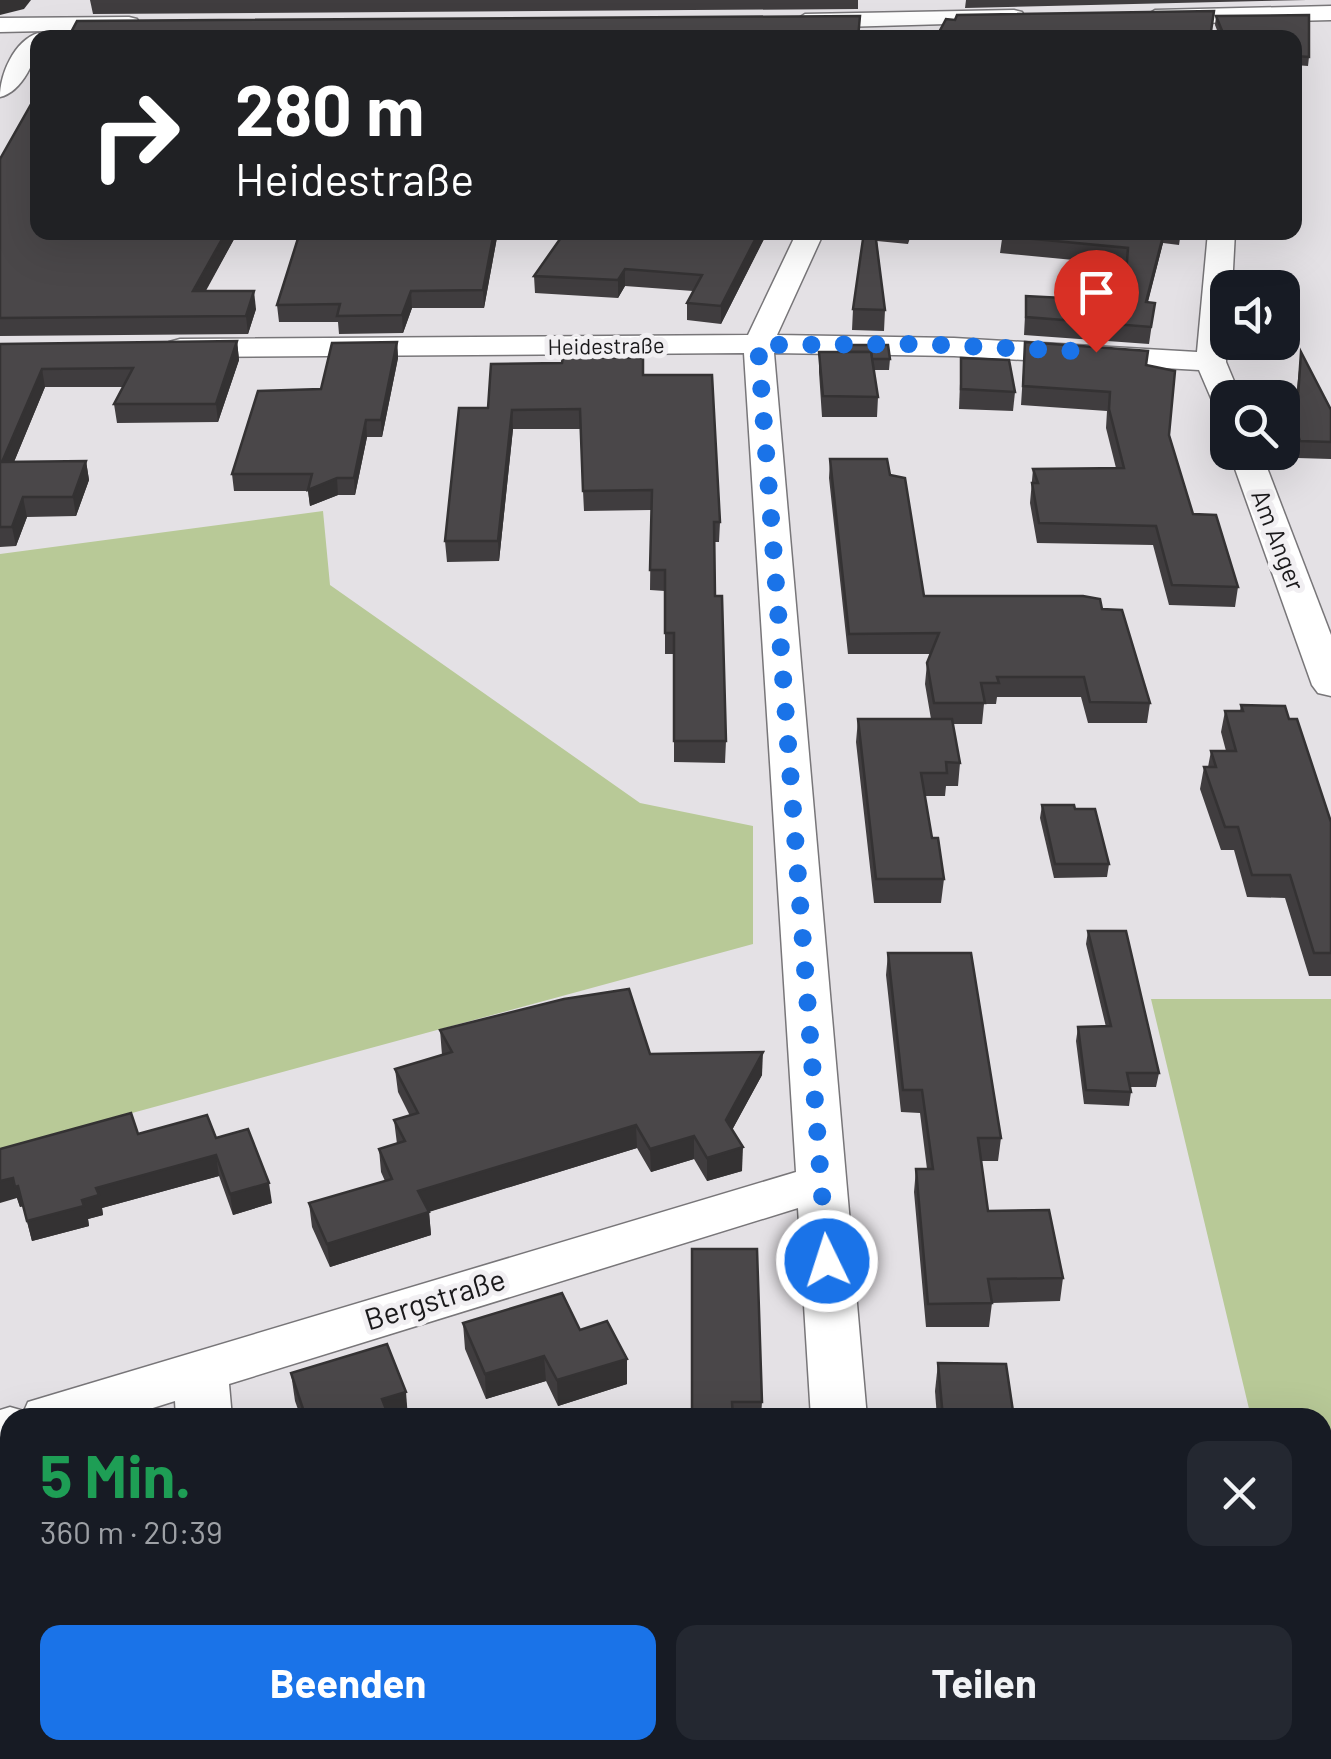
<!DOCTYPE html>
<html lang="de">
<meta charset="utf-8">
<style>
body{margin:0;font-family:Barlow,sans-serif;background:#242831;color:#f1f3f6;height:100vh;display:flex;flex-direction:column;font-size:38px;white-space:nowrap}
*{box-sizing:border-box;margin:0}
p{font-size:32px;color:#9ea1a6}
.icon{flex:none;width:55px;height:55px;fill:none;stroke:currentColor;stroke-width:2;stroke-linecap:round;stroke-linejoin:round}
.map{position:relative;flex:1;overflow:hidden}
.panel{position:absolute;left:0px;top:1408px;width:1332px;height:352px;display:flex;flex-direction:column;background:#171b24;border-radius:30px 30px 0 0;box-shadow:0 10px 40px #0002}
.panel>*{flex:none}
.hud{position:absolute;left:30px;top:30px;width:1272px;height:210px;border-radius:20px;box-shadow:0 10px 40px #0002;background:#202124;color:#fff;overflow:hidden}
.tools{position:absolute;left:1210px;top:270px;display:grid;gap:20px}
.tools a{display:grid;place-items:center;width:90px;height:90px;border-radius:20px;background:#171b24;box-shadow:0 10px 40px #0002;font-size:50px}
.pin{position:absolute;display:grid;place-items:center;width:85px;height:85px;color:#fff;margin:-102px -42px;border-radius:50% 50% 50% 0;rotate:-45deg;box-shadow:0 0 10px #0007}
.pin .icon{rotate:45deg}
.me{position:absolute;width:110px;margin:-55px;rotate:356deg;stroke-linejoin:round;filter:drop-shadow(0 0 8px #0008)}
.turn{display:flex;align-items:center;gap:35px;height:210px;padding:0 40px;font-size:45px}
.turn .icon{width:130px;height:130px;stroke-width:2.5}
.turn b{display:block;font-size:70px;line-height:85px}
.round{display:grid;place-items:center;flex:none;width:105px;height:105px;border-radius:20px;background:#242831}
.overview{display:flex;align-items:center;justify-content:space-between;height:170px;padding:0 40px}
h1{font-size:60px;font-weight:700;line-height:75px;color:#1e9e55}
.action{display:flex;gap:20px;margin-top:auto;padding:20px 40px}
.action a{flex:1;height:115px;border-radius:20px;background:#1a73e8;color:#fff;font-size:40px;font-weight:700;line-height:115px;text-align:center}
.action a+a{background:#242831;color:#f1f3f6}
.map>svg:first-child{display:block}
</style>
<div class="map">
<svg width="1331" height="1759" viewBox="0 0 1331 1759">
<rect width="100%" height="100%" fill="#e4e1e5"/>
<g fill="#b8c997">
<polygon points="323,511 330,585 640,803 753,826 753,944 0,1149 0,554"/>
<polygon points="1151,999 1331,999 1331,1748 1322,1713 1322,1418 1251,1417"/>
</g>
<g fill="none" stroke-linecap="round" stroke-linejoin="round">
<g stroke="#787679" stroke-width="3">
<g id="minor">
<polygon points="1331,6 1331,20 1155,24 1144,17 1155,10"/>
<polygon points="1014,10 1022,12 1025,17 1022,22 805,28 794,21 805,14"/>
<polygon points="129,17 137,19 140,24 137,29 0,32 0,18"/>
<path d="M38 33 48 38H38C38 58 22 92 0 97 0 74 14 41 38 33Z"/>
<polygon points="797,232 824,232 777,335 954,338 1197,352 1208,232 1235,232 1232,288 1228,288 1226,362 1241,398 1228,398 1228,414 1217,412 1199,370 954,356 774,353 867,1418 811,1418 798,1208 229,1384 232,1418 176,1418 175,1401 121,1418 10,1418 10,1451 0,1454 0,1410 10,1407 24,1411 28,1402 48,1396 796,1172 744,353 180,357 169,354 165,348 169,342 180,339 748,335"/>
<polygon points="1229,452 1261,452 1331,635 1331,696 1318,693 1312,685"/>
<polygon points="124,1750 188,1750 186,1759 122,1759"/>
<polygon points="831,1750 895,1750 896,1759 832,1759"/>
</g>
</g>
<use href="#minor" fill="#fff" fill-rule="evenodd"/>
</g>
<g fill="#403d3f">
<polygon points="90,0 858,0 858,9 93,14"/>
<polygon points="966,0 1307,0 965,8"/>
<polygon points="1309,15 1309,57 1308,66 1295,65 1295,38 1220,38 1215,25 1216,16"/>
<polygon points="0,159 38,232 238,232 205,291 256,309 248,334 0,336"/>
<polygon points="473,232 498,232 484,308 412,308 403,333 339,334 338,322 279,322 277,305 360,237 471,235"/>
<polygon points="564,232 765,232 765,237 721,324 687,320 687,303 693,291 625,286 618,298 535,293 534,276"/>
<polygon points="852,232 912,232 908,244 877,241 885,310 884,331 852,330 853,309 863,240 852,239"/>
<polygon points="1003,232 1181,232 1179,245 1163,243 1148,302 1155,303 1149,344 1024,335 1026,296 1123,301 1126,265 1000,253"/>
<polygon points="237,341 239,360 218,422 117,423 114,404 123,387 45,387 14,462 86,461 89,480 76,516 27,517 16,546 0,547 0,344"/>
<polygon points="397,342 398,358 382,437 367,437 355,495 338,495 310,506 308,491 234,491 232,474 321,389"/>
<polygon points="1025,342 1146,365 1193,514 1238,587 1235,607 1169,605 1153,545 1037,543 1030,503 1033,469 1116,468 1106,428 1107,411 1021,405"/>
<polygon points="819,352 890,359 889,370 874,370 878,397 877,417 822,417 819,372"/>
<polygon points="1301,352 1331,410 1331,459 1297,458 1282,416 1285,397 1296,397"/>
<polygon points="961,358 1015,392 1013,411 959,409"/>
<polygon points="643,375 720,522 719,542 714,542 715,596 726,741 725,763 674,762 674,654 665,654 665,591 650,590 651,510 584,511 580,429 513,429 499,561 447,562 445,541 488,408"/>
<polygon points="830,459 890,475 924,596 1102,609 1150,703 1147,723 1088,723 1081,697 997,697 996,704 984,704 982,724 953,724 960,763 958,786 946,786 945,796 925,796 932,838 944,879 941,903 874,903 856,742 858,719 931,719 925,684 927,663 931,654 848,654 829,478"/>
<polygon points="1241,705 1289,719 1331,822 1331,976 1309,976 1285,898 1247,897 1234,850 1221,850 1200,789 1204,767 1208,767 1211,751 1226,751 1221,732 1225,711 1240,711"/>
<polygon points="1042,805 1075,809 1109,864 1107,877 1054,878 1040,818"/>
<polygon points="1088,931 1159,1073 1156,1087 1130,1087 1131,1092 1129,1106 1084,1104 1076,1041 1078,1027 1106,1027 1086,944"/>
<polygon points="888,953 1001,1138 998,1161 981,1161 988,1211 1063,1278 1060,1301 992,1303 989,1327 926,1327 914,1192 916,1169 927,1169 920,1113 901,1112 886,975"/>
<polygon points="440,1030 650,1054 762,1075 732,1130 742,1171 707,1181 694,1159 651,1172 637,1148 429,1212 431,1235 330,1267 312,1227 309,1203 385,1181 381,1172 379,1149 397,1144 394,1120 410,1116 398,1092 395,1069 442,1055"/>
<polygon points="138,1134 216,1138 272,1203 233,1215 219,1176 102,1208 103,1215 88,1219 89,1226 32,1241 23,1206 20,1207 17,1198"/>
<polygon points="692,1249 762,1402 761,1418 692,1418"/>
<polygon points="463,1323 580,1330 627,1384 558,1406 546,1381 486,1399 465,1349"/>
<polygon points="938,1363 1014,1418 937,1418 935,1391"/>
<polygon points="291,1373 408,1418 301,1418 295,1401"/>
</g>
<g fill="#343233">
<polygon points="0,0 31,0 24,9 0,15"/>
<polygon points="226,232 238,232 196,309 193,291"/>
<polygon points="494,232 498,232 484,308 483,290"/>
<polygon points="759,232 765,232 765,237 721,324 721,306"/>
<polygon points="1164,232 1163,243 1143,320 1146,302"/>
<polygon points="625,269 625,286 618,298 618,280"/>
<polygon points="254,291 256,309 248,334 246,316"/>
<polygon points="411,291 412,308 403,333 402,315"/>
<polygon points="237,341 239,360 218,422 216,404"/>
<polygon points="397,342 398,358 382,437 381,420"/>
<polygon points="42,369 45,387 6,481 2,462"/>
<polygon points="512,410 513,429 499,561 498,541"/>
<polygon points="366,420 367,437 355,495 354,478"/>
<polygon points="86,461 89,480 76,516 73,497"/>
<polygon points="337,478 338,495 310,506 308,490"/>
<polygon points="23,497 27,517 16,546 12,527"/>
<polygon points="763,1052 762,1075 725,1143 726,1120"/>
<polygon points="636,1125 637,1148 421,1214 418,1191"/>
<polygon points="694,1136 694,1159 651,1172 650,1149"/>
<polygon points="743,1147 742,1171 707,1181 707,1158"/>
<polygon points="216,1155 219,1176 102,1208 103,1215 88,1219 89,1226 32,1241 27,1221 82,1200 96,1188"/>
<polygon points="13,1178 18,1186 23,1206 20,1207 17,1198 0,1203 0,1181"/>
<polygon points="269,1183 272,1203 233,1215 230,1194"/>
<polygon points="429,1212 431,1235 330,1267 327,1244"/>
<polygon points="544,1356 546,1381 486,1399 485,1374"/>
<polygon points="627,1359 627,1384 558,1406 557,1380"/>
<polygon points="406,1392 408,1418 385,1418 382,1399"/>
</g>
<g fill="#4a4749" stroke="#343233" stroke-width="2.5">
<polygon points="1214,11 1210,38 936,38 946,19 955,20 957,15"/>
<polygon points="1309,15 1309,57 1295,56 1295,38 1225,38 1216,16"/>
<polygon points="860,16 858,38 68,38 77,21"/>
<polygon points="38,92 38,232 226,232 193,291 254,291 246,316 0,318 0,159"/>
<polygon points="300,232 356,232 355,237 471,235 473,232 494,232 483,290 411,291 402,315 337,316 340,304 277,305"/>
<polygon points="565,232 759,232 721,306 687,303 702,275 625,269 618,280 534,276"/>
<polygon points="864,232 875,232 885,310 853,309"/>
<polygon points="1003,232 1164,232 1146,302 1155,303 1151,327 1026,317 1026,296 1124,301 1128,248 1002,236"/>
<polygon points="237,341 216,404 114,404 133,368 42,369 2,462 86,461 73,497 23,497 12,527 0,527 0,344"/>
<polygon points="397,342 381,420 366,420 354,478 337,478 308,490 312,474 232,474 258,391 321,389 332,343"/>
<polygon points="1025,342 1148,351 1146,365 1175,371 1169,435 1193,514 1216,515 1238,587 1172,585 1156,526 1039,523 1032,483 1038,483 1033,469 1124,468 1109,409 1110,392 1023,386"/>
<polygon points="849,345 888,345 890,359 872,359 871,352 848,352"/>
<polygon points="819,352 871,352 878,397 823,396"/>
<polygon points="1301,352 1331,410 1331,442 1300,441 1285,397 1298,397"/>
<polygon points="563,357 643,358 643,375 712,375 720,522 714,522 715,596 722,596 726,741 674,741 674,633 665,633 665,570 650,570 652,490 583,491 580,409 512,410 498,541 445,541 459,408 488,408 491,364 562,363"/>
<polygon points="961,358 1009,360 1015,392 961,389"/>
<polygon points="830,459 887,459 890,475 905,478 924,596 1083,596 1100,599 1102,609 1122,610 1150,703 1090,702 1084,677 997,677 999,683 981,683 985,703 934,703 927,663 939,633 849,634"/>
<polygon points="1241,705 1285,706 1289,719 1297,719 1331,822 1331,953 1314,953 1290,875 1252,875 1238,827 1225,827 1204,767 1216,767 1211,751 1236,751 1225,711 1243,711"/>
<polygon points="858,719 952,719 960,763 946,762 947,773 921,773 932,838 938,838 944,879 876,879"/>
<polygon points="1042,805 1074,805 1075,809 1095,809 1109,864 1055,864"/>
<polygon points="1088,931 1126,931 1159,1073 1127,1073 1131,1092 1086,1090 1078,1027 1111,1026"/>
<polygon points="888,953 971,953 1001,1138 978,1138 988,1211 1049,1210 1063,1278 988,1279 992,1303 928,1304 916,1169 933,1169 922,1090 903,1090"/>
<polygon points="629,989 650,1054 763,1052 726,1120 743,1147 707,1158 694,1136 650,1149 636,1125 418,1191 429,1212 327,1244 309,1203 392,1179 379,1149 405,1141 394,1120 418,1113 395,1069 452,1052 440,1030 564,999"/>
<polygon points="131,1113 138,1134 207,1115 216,1138 248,1129 269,1183 230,1194 216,1155 96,1188 99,1195 82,1200 84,1206 27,1221 18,1186 15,1187 13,1178 0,1181 0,1149"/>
<polygon points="692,1249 757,1249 762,1402 732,1402 733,1418 692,1418"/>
<polygon points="562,1293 580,1330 607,1321 627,1359 557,1380 544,1356 485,1374 463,1323"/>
<polygon points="387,1344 406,1392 382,1399 389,1417 306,1418 291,1373"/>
<polygon points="938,1363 1006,1364 1014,1418 943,1418"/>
<polygon points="10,1464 10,1510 0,1467"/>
<polygon points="10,1549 10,1657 6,1659 0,1627 0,1552"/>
<rect x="688" y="1750" width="72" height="9"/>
</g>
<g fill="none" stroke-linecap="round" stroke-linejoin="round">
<polyline stroke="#1a73e8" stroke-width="18" stroke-dasharray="0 32.4" points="827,1261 758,345 920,344 1096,352"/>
</g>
<g text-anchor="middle" stroke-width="10" stroke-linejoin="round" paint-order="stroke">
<g font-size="22" fill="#1a191b" stroke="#f1eff2">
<text transform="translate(606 346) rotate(-1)" y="8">Heidestraße</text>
</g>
<g font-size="25" fill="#1a191b" stroke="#f1eff2">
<text transform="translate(1278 540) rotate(69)" y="9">Am Anger</text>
</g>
<g font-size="30" fill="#1a191b" stroke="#f1eff2">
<text transform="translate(435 1300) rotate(-17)" y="10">Bergstraße</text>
</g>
</g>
</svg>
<div class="tools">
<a><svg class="icon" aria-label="sound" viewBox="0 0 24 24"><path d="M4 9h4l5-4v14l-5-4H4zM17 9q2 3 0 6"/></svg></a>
<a><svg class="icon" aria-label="search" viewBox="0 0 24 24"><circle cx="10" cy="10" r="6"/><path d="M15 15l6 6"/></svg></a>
</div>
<div class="pin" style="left:1096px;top:352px;background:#d93025"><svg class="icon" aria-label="arrive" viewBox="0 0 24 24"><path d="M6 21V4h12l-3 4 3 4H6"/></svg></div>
<svg class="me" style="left:827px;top:1261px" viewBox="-20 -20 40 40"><circle r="17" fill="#1a73e8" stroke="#fff" stroke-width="3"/><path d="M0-11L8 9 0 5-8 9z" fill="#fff"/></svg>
<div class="hud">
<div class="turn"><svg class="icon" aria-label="right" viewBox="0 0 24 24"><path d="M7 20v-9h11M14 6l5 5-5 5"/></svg><div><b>280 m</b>Heidestraße</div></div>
</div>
<section class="panel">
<div class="overview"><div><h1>5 Min.</h1><p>360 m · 20:39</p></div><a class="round"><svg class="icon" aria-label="close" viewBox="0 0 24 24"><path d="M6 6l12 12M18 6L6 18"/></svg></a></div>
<div class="action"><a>Beenden</a><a>Teilen</a></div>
</section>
</div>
